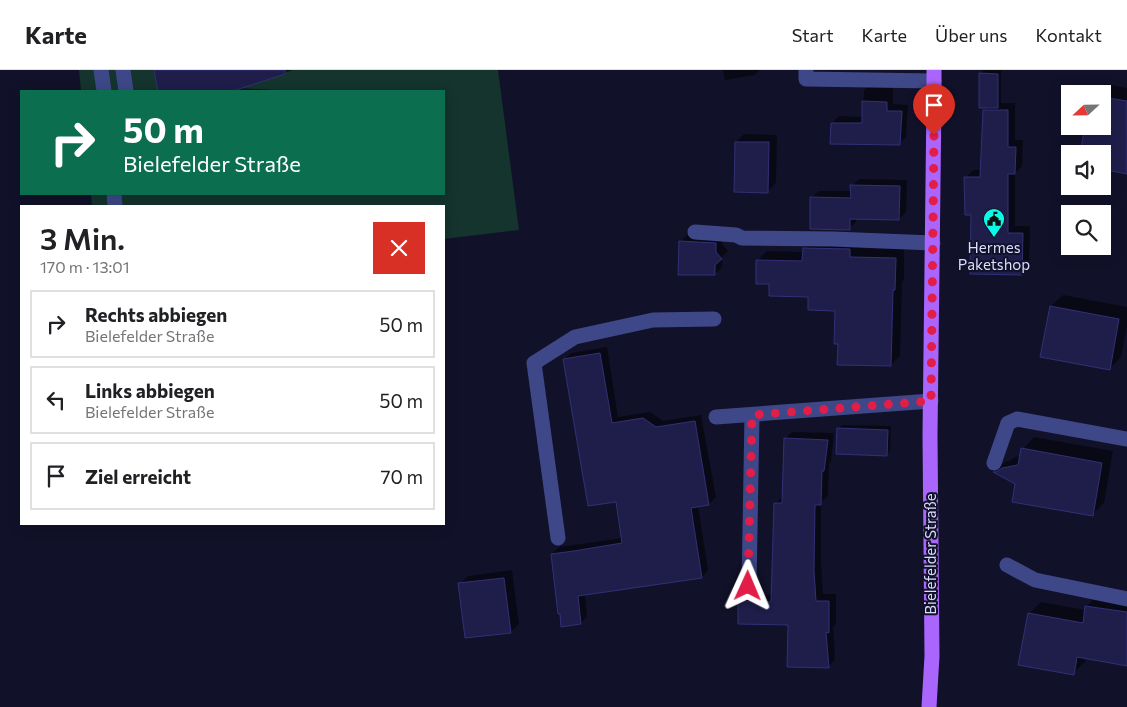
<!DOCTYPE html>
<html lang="de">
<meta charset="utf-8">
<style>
body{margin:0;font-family:Commissioner,sans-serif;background:#f2f2f2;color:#202124;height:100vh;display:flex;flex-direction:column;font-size:19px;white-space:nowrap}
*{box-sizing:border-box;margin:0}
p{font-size:16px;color:#757577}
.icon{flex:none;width:28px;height:28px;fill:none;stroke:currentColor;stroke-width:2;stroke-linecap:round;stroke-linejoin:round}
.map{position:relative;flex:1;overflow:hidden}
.drawer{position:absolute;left:20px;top:135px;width:425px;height:320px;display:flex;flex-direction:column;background:#fff;border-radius:0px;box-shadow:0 2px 12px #0003}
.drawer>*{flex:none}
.banner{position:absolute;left:20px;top:20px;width:425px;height:105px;border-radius:0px;box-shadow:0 2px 12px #0003;background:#0b6e4f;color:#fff;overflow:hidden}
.needle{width:32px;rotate:248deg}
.tools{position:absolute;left:1061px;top:15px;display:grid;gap:10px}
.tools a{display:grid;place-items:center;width:50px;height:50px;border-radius:0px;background:#fff;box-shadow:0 2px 12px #0003;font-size:25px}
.pin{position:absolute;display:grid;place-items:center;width:42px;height:42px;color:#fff;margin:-51px -21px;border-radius:50% 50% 50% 0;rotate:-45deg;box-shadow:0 0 5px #0007}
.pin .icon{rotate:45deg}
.me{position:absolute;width:55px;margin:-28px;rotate:1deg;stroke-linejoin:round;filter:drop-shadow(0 0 4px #0008)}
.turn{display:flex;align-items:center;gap:18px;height:105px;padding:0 20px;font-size:22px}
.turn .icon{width:65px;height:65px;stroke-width:2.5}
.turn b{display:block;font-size:35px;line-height:42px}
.round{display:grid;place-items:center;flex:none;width:52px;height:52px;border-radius:0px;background:#f2f2f2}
.overview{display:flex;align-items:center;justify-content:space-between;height:85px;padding:0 20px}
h1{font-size:30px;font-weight:600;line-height:38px}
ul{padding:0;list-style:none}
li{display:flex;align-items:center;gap:15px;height:68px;margin:0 10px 8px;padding:0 10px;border:2px solid #e0e0e0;border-radius:0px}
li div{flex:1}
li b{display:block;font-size:19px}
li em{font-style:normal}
header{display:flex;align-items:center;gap:30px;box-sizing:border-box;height:70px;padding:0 25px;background:#fff;border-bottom:1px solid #e0e0e0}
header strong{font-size:24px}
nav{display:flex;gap:28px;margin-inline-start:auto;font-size:18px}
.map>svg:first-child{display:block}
</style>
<header>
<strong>Karte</strong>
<nav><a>Start</a><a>Karte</a><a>Über uns</a><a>Kontakt</a></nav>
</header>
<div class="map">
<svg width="1127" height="637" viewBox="0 0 1127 637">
<rect width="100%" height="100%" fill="#11112a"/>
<polygon fill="#14342d" points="79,0 498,0 519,160 444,169 444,136 92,136 91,124 444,124 444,21 81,21"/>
<g fill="#0007">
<polygon points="156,0 293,0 240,18 293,21 159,21"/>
<polygon points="723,0 760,0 755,5 725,10"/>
<polygon points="984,0 1001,0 1001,33 1015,33 1015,70 1023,70 1022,96 1015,103 1015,156 1030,156 1029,196 1022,203 972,144 965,108 973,100 982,100 984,41 988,36 980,4"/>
<polygon points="871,13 893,13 893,34 908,35 906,67 899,74 832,53 839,46 863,47 864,20"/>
<polygon points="1104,14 1127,18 1127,103 1102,56 1102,24 1094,24"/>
<polygon points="744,64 777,65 776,113 768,121 736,72"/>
<polygon points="859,109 907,110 906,142 899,149 856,148 856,152 849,159 811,128 819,121 852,121 852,116"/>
<polygon points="687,165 722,166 722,174 728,181 722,187 722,197 715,204 680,172"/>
<polygon points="813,169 859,170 859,178 904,179 904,210 902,212 900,286 891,295 839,273 836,240 810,225 770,213 758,190 767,181 804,182 804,179"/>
<polygon points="1063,225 1127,237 1127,256 1121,287 1109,299 1051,236"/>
<polygon points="607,277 618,347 650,342 663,351 701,345 716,427 709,434 698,436 708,500 702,507 585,524 587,546 581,553 552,484 559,477 623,468 617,430 564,290 571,283"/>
<polygon points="842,355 891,356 890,381 886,385 838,359"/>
<polygon points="792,362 834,363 831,392 829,394 828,426 821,432 821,493 823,524 836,524 836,554 833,557 835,589 828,597 789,554 740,532 747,524 773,525 775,434 783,426 785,369"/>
<polygon points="1034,367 1113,381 1104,433 1092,445 1016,414 995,402 1006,391 1009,391 1015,387 1021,386 1023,379"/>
<polygon points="512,500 519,554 511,562 460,514 468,506"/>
<polygon points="1098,524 1127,529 1127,594 1086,587 1085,592 1073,603 1029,544 1041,532 1086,540 1087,536"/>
</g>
<g fill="#1f1e4b" stroke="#323076">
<polygon points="154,0 285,0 285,4 233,21 158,21"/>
<polygon points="979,3 998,4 998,38 979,38"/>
<polygon points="1102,27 1127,31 1127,104 1102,99 1102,84 1080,84 1085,56 1102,56"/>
<polygon points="862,31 887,32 887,41 902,41 900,75 830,74 831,53 862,53"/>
<polygon points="983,40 1008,40 1008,77 1016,77 1015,104 1008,104 1008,163 1023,163 1022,205 970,204 971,145 965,145 964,107 980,107"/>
<polygon points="735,72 769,72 768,123 734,122"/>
<polygon points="850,115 900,116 899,150 850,149 850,160 810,159 810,127 851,128"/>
<polygon points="679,171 716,173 716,182 722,189 715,195 715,205 678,205"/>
<polygon points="803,178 850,179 850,187 896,188 895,220 893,220 891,296 837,295 838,274 834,274 835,241 808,240 808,227 769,226 769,214 756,214 756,190 802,191"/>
<polygon points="1050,236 1119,249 1110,300 1040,287"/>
<polygon points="600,283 612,353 643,348 656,357 695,351 709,435 691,438 702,508 578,526 581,554 561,557 560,544 558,544 551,484 574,481 622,473 616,432 588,436 563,289"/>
<polygon points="837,358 888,360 887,386 836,384"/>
<polygon points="784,368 828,370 824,401 822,401 821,435 815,435 814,501 816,531 829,531 829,563 826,562 829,598 787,597 788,555 738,554 738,531 771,532 774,433 782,433"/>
<polygon points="1021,378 1102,393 1093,446 1012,432 1015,414 993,402 996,402 1002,398 1018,395"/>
<polygon points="504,508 511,563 465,568 458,513"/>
<polygon points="1085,536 1127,542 1127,596 1077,587 1074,605 1018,595 1028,543 1083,553"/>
</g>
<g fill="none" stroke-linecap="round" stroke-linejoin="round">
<g stroke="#3e4888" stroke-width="15">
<polyline points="101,0 104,21"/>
<polyline points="123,0 126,21"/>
<polyline points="806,0 806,9 934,11"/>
<polyline points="114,124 115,136"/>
<polyline points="695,162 736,165 742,168 833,169 933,173"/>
<polyline points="716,347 931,331"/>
<polyline points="994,393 1008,353 1017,349 1127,369"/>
<polyline points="558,468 534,293 575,267 653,250 714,249"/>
<polyline points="1007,495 1035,510 1127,529"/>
<polyline points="749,517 752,345"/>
</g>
<polyline stroke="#a965fc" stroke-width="15" points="929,637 932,586 930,365 934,29 934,0"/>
</g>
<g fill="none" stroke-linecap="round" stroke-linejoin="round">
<polyline stroke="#e11d48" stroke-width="9" stroke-dasharray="0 16.2" points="748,516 752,345 931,331 934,65"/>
</g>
<defs>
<g id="civic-pin" transform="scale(1.125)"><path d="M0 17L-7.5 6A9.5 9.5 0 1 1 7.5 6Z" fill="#0bfae8" stroke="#11112a"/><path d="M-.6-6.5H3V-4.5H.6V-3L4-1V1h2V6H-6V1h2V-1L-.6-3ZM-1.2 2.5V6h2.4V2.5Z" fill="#111"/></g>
</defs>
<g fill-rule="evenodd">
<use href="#civic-pin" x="994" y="149"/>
</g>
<g text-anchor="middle" stroke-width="4" stroke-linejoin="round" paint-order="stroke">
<g font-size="15" fill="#dbddfe" stroke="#11112a">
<text x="994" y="183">Hermes<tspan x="994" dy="17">Paketshop</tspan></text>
</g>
<g font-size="15" fill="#dbddfe" stroke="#11112a">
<text transform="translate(931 484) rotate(-90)" y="5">Bielefelder Straße</text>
</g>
</g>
</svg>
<div class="tools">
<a><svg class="needle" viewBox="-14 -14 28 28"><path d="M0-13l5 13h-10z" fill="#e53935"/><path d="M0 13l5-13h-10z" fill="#757577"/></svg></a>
<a><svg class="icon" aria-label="sound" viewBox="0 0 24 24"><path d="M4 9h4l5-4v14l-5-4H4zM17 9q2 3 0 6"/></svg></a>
<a><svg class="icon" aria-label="search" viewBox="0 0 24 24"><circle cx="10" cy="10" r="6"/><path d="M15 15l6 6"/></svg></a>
</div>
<div class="pin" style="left:934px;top:65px;background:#d93025"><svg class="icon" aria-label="arrive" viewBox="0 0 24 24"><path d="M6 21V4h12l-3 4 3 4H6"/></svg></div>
<svg class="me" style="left:748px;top:516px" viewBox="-20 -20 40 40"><path d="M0-17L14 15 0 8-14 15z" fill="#e11d48" stroke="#fff" stroke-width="4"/></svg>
<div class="banner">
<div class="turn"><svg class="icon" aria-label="right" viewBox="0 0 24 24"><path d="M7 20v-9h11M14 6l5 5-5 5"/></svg><div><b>50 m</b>Bielefelder Straße</div></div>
</div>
<section class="drawer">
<div class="overview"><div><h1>3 Min.</h1><p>170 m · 13:01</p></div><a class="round" style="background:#d93025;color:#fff"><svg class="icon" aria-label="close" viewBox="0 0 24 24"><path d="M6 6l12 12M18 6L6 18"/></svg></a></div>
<ul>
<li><svg class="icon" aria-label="right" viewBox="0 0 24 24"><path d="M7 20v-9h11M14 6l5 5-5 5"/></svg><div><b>Rechts abbiegen</b><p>Bielefelder Straße</p></div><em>50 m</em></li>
<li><svg class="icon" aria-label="left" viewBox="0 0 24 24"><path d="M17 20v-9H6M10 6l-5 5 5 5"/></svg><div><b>Links abbiegen</b><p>Bielefelder Straße</p></div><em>50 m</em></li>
<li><svg class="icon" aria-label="arrive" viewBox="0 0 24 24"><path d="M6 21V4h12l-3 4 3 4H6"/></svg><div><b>Ziel erreicht</b></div><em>70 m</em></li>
</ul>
</section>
</div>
